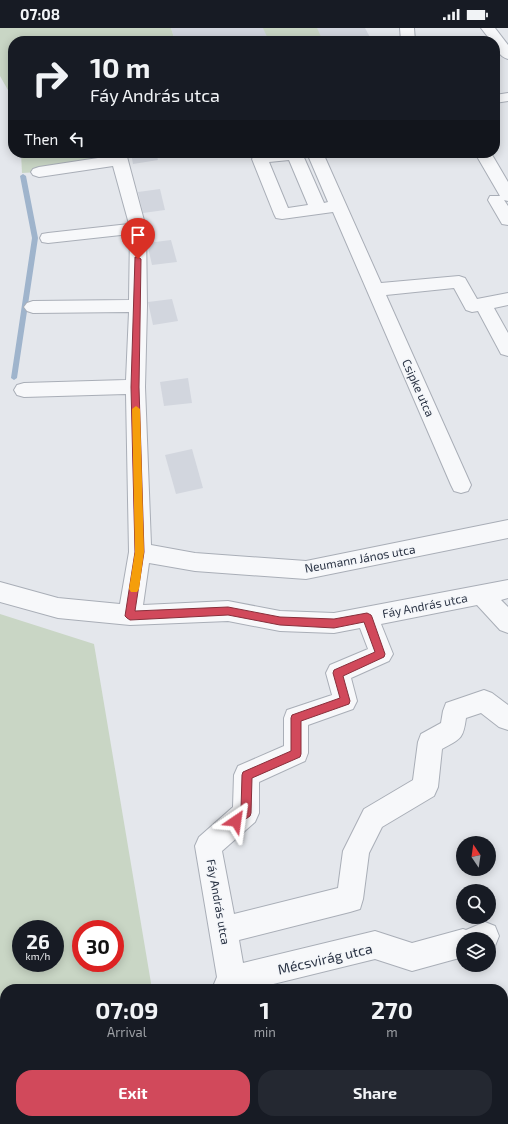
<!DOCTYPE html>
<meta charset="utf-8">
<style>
body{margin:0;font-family:"Exo 2",sans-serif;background:#242831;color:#f1f3f6;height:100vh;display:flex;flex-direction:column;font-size:15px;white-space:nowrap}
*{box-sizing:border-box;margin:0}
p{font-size:13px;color:#9ea1a6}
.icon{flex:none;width:22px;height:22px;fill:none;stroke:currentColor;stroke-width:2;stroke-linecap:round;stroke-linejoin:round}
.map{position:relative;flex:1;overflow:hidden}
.details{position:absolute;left:0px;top:956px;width:508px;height:140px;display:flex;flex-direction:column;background:#171b24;border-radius:16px 16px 0 0;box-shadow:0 2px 10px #0003}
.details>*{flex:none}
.hud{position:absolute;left:8px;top:8px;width:492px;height:122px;border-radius:16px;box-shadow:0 2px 10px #0003;background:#171b24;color:#f1f3f6;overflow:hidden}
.needle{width:26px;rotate:347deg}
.fabs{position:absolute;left:456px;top:808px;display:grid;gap:8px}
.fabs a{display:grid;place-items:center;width:40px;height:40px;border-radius:50%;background:#171b24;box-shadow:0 2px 10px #0003;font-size:20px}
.speed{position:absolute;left:12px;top:892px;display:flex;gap:8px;font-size:20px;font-weight:700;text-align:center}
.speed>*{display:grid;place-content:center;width:52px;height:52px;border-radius:50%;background:#171b24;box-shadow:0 2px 10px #0003;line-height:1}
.speed small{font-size:10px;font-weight:400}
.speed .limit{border:6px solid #d22;background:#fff;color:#111}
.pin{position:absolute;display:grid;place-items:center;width:34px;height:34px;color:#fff;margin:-41px -17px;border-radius:50% 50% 50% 0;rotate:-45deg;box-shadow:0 0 4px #0007}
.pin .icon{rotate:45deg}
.me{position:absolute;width:44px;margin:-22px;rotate:32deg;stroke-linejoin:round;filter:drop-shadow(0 0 3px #0008)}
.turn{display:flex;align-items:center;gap:14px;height:84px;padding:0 16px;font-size:18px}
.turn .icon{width:52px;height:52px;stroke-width:2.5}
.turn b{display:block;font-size:28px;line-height:34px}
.then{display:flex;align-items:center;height:38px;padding:0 16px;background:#0003;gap:8px;font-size:15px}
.eta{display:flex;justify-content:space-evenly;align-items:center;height:68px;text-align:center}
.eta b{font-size:24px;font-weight:700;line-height:28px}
.action{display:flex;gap:8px;margin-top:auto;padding:8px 16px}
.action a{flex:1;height:46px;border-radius:16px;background:#d1495b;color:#fff;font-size:16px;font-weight:700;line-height:46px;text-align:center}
.action a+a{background:#242831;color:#f1f3f6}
.status{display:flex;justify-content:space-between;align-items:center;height:28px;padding:0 20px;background:#171b24;direction:ltr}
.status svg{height:11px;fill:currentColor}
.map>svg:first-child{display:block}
</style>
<div class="status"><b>07:08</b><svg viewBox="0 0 49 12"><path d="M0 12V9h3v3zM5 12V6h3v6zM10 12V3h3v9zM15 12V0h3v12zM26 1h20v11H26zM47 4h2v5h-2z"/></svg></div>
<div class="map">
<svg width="508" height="1096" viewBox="0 0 508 1096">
<rect width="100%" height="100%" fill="#e4e7ec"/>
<g fill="#d2d6de">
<polygon points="171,0 365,0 372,13 175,13"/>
<polygon points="131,125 156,125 158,132 133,136"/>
<polygon points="160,161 165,182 143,185 138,164"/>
<polygon points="171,212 177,234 152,237 147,215"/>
<polygon points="172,271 178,293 153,297 148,274"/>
<polygon points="188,350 192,375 164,378 160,354"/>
<polygon points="192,421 203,460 176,466 165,427"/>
</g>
<g fill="#c9d6c5" fill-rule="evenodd">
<polygon points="0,0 171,0 175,13 13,13 13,71 0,48"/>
<polygon points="263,0 317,0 323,13 269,13"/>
<polygon points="21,125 118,125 119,132 39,144 22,145"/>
<path d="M0 586 94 616 152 961H5V1091H174L175 1096H0ZM21 901H55V935H21ZM81 901H115V935H81Z"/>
</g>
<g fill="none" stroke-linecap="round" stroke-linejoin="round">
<polygon fill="#9fb4cc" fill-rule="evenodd" points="23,146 26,148 38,210 17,350 14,352 11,350 32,210 20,148"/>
<g stroke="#a9aeb7" stroke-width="2">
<g id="minor">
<polygon points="400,0 414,0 415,13 401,13"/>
<polygon points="508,65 508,73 495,75 495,67"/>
<path d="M110 125H126L146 200 147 278 145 359 151 517 195 525 306 533 508 492V510L306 551 195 543 149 535 143 577 228 573 280 583 334 585 508 552V570L501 572 508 579V605L500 602 477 577 381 596 393 626 389 633 351 650 357 673 353 681 308 697V725L305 733 259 754V785L255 794 222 823 234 886 338 860 343 823 364 781 413 752 418 714 421 706 441 695 443 683 446 675 484 662 492 665 508 677V702L499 699 481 685 466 690C463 712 460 711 442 721L438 759 434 768 382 799 369 825 363 871 360 881 350 884 239 912 243 935 375 903 412 915 463 901 466 902 485 894 495 898 499 908 495 918 489 920V911H463V929L412 943 375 931 253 961H212L217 949 195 818 199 809 233 779 234 747 238 738 284 718V690L287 682 332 667 326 645 330 637 368 621 360 600 334 605 280 603 228 593 130 597 58 590 0 574V554L58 570 120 576 129 524 126 366 24 369 17 367 14 362 17 357 24 355 126 352 129 284 33 285 27 283 24 279 27 275 33 273 129 272 130 206 48 215 42 214 40 210 42 206 48 205 129 196 113 138 39 149 33 147 31 144 33 141 39 139 111 128Z"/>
<path d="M269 125H302L324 175 328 174 307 125H323L381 255 459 248 465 250 477 271 508 265V277L494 280 508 305V328L501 326 478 283 472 284 466 282 454 260 386 267 471 457 468 463 461 465 454 463 451 457 333 184 282 191 276 190 274 186 252 131 254 128ZM289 132 308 177 288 180 269 134Z"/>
<polygon points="475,125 491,125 508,154 508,173 504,172 508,178 508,197 502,196 488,172 490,168 500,168"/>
<polygon points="212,1091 276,1091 274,1096 213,1096"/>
</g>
</g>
<g stroke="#a9aeb7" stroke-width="2">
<path id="tertiary" d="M481 0H495L508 17V31C500 29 495 21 495 13H491Z"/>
</g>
<use href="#minor" fill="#f7f8fa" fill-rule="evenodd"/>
<use href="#tertiary" fill="#f7f8fa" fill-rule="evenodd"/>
</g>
<polygon fill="#d1495b" stroke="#882f3b" points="135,229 138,229 141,231 139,359 144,524 135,583 228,579 280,589 334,591 367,585 371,587 372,589 385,626 384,629 343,648 350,673 349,676 301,693 301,726 300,729 252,750 251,785 250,788 236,798 233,797 231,793 233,789 241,782 242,747 243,744 291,723 291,690 292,687 340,670 333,645 334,642 375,624 364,594 334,600 280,597 228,587 130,592 127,590 125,588 135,524 131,359"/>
<polygon fill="#f59e0b" points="136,378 140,381 144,524 139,561 137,564 131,564 129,561 135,524 132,381"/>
<g text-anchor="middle" stroke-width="3" stroke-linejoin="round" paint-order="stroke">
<g font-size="12" fill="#2b3445" stroke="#f4f6f9">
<text transform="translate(418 360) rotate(66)" y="4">Csipke utca</text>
<text transform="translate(360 531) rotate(-10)" y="4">Neumann János utca</text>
<text transform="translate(425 578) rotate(-11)" y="4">Fáy András utca</text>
<text transform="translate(218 874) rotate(80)" y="4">Fáy András utca</text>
</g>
<g font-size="14" fill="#2b3445" stroke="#f4f6f9">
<text transform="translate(325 931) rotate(-13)" y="5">Mécsvirág utca</text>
</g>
</g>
</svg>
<div class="fabs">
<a><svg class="needle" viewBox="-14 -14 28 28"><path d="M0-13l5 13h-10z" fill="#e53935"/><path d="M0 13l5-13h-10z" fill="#9ea1a6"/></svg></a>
<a><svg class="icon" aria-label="search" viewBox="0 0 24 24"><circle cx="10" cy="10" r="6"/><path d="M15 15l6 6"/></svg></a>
<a><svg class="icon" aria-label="layers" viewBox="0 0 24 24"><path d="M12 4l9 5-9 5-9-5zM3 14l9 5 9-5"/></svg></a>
</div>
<div class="speed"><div>26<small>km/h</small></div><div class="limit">30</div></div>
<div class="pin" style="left:138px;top:231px;background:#d93025"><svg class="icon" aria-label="arrive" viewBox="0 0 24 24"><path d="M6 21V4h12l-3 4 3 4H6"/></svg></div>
<svg class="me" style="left:236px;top:793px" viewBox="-20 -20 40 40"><path d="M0-17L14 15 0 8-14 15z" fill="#d1495b" stroke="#fff" stroke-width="4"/></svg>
<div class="hud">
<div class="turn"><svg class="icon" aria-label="right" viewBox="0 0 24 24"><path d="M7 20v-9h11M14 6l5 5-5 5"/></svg><div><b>10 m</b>Fáy András utca</div></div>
<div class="then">Then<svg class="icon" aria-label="left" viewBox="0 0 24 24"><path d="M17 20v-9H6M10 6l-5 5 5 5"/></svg></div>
</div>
<section class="details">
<div class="eta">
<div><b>07:09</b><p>Arrival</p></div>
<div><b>1</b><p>min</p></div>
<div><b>270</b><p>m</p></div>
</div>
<div class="action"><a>Exit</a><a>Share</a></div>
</section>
</div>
